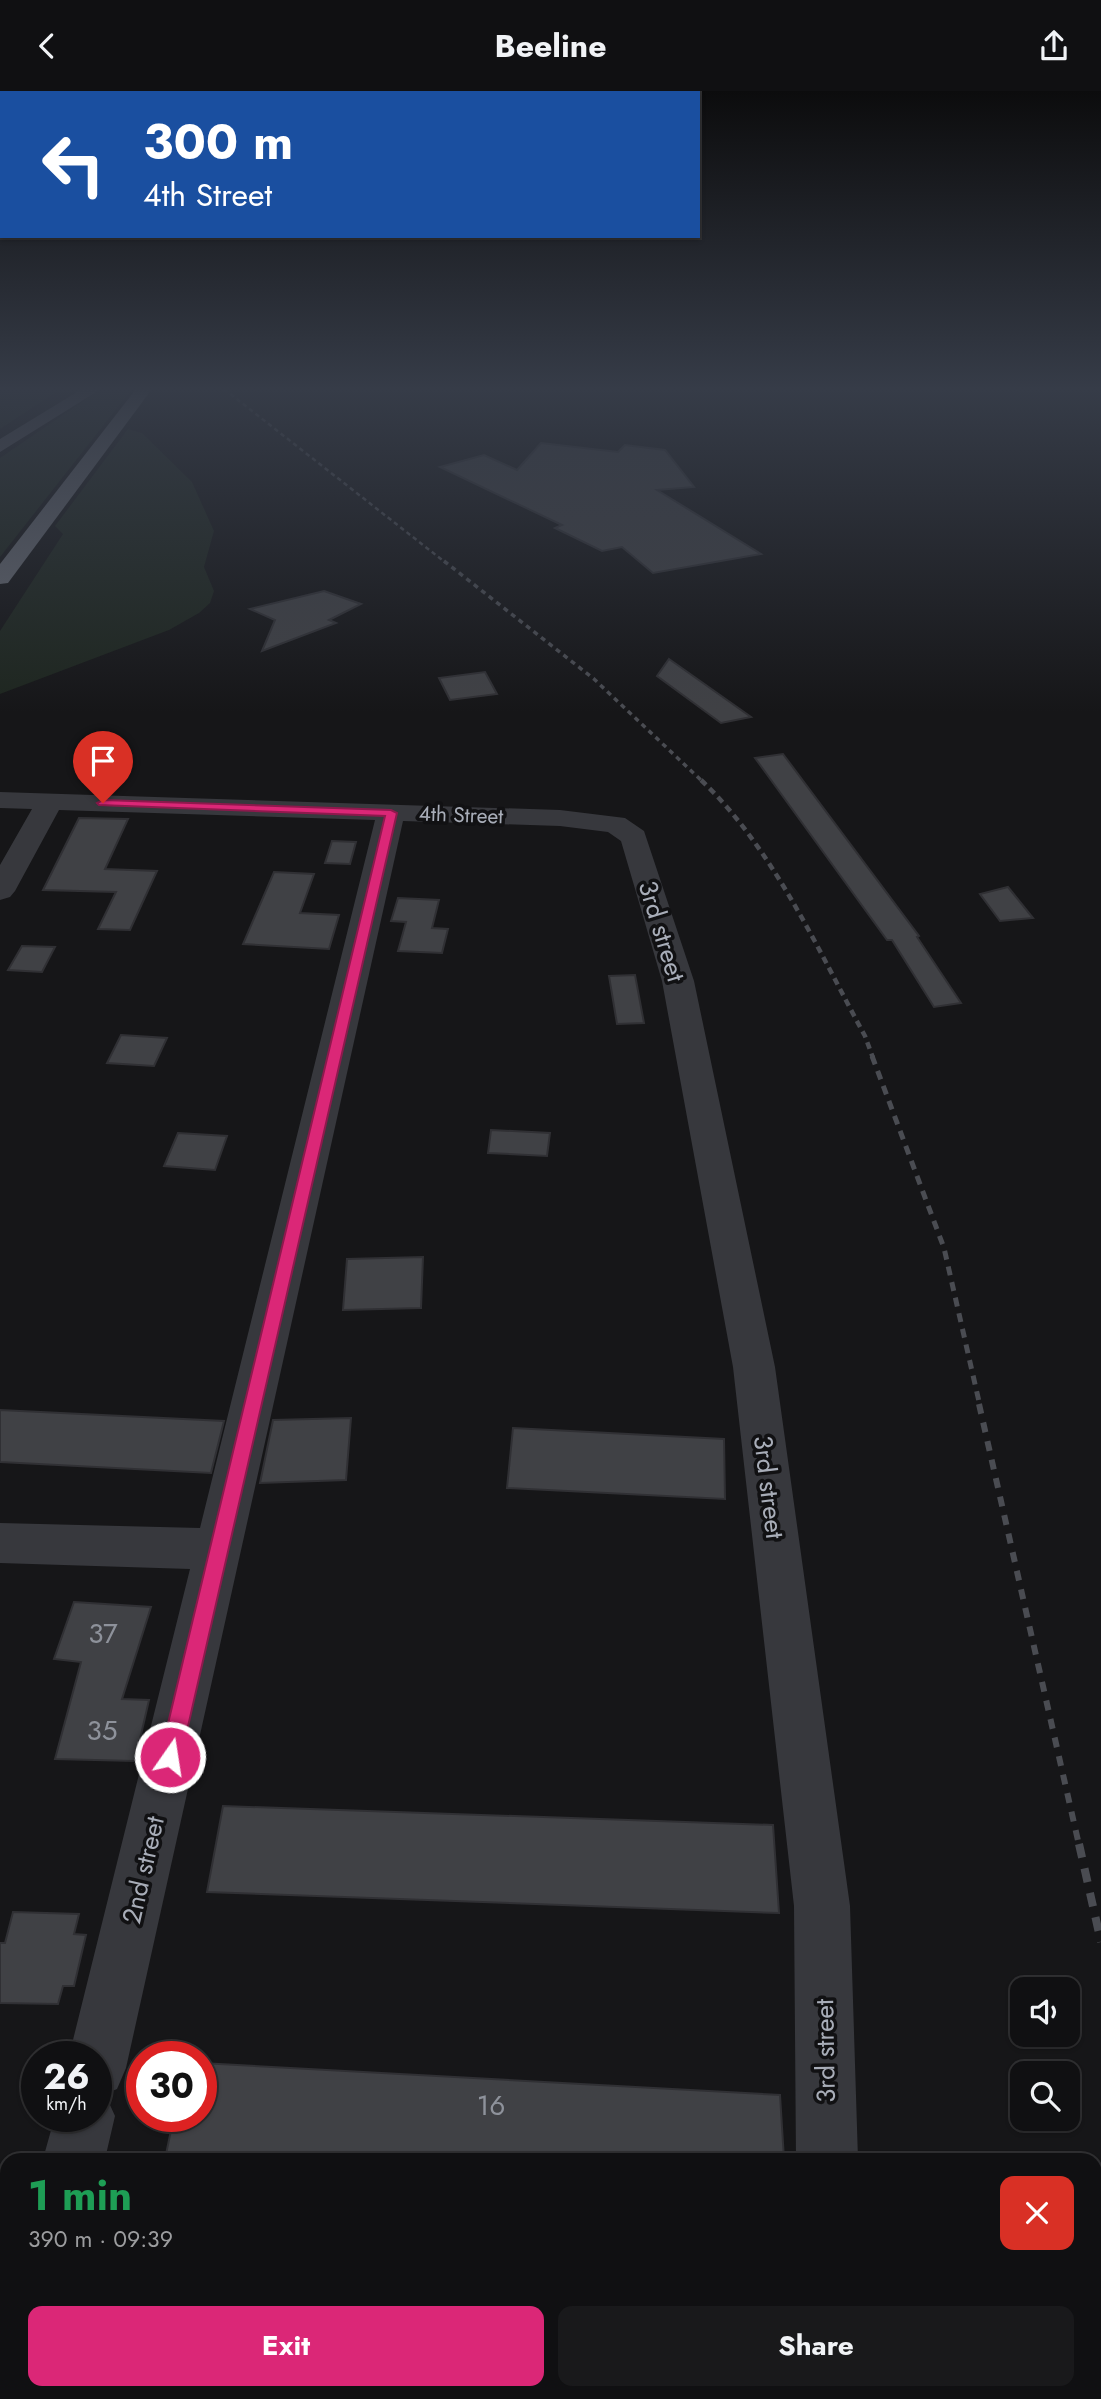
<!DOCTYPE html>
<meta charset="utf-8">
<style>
body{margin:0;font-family:Jost,sans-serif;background:#19191b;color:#f1f3f6;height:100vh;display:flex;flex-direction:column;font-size:26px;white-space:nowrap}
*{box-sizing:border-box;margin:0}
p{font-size:23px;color:#9c9d9f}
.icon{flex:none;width:38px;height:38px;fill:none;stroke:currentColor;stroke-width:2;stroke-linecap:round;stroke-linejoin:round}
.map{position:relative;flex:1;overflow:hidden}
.sheet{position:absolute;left:0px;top:2062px;width:1102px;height:247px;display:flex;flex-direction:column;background:#101012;border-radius:21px 21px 0 0;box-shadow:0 2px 5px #0004,0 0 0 2px #303032}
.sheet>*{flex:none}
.top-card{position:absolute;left:0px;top:0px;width:700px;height:147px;box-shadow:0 2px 5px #0004,0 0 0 2px #303032;background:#1a4fa0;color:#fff;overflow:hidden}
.fabs{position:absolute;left:1010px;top:1886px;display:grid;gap:14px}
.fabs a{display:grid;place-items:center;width:70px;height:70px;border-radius:14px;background:#101012;box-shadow:0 2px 5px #0004,0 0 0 2px #303032;font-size:35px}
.speed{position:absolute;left:21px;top:1950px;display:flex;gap:14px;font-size:35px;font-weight:700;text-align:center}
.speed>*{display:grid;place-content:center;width:91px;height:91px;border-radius:50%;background:#101012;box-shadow:0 2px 5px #0004,0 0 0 2px #303032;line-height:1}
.speed small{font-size:18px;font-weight:400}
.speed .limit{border:10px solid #d22;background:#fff;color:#111}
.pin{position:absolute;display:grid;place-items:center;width:60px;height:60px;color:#fff;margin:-72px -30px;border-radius:50% 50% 50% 0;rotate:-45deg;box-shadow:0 0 7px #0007}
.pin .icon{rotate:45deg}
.me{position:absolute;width:77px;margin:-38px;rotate:13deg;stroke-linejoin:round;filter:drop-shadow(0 0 5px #0008)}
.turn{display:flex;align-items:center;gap:24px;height:147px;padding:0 28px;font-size:32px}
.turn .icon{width:91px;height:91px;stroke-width:2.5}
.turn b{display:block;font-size:49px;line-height:60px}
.round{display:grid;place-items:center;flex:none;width:74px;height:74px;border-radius:14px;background:#19191b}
.overview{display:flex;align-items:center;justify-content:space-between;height:119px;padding:0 28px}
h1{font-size:42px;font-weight:700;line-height:52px;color:#1e9e55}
.primary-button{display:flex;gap:14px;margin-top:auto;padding:14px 28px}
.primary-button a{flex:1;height:80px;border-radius:14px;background:#db2777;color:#fff;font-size:28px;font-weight:700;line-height:80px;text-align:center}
.primary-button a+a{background:#19191b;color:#f1f3f6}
header{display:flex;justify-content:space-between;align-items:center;height:91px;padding:0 28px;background:#101012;font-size:32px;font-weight:700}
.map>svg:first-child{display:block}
</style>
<header><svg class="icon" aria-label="back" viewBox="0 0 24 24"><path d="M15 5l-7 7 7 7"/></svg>Beeline<svg class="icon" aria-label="share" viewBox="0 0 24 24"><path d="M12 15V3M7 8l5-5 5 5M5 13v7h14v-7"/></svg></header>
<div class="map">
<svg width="1101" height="2308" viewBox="0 0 1101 2308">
<rect width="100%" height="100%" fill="#161618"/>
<g fill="#1e261f">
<polygon points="0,298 61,298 0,338"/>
<polygon points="101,298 132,298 0,466 0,367"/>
<polygon points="128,338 142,342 192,391 214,440 204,476 214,500 210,512 199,522 169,539 0,603 0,540 63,443 55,435"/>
</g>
<g fill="#404145" stroke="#303034" stroke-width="2">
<polygon points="541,352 618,361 625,354 665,359 694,396 657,399 761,463 653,482 622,456 602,460 555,437 562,434 440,376 484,364 517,379"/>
<polygon points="324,500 361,513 329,529 336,532 262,560 275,529 250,518"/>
<polygon points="669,568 751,626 721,632 657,585"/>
<polygon points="485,581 497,603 450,609 439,587"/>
<polygon points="783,663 919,845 917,846 961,912 934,916 892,849 887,849 755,667"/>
<polygon points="79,727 128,728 105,778 157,780 130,839 98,838 116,801 43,799"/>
<polygon points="332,750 356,751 350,773 325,772"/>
<polygon points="274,781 314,783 300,822 339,824 329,858 243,853"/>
<polygon points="1008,796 1033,827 1000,830 980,803"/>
<polygon points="398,807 439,809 432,837 448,838 442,862 398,860 406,831 391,830"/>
<polygon points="22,855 55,856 42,881 8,879"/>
<polygon points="635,884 644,932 617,933 609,885"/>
<polygon points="121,944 167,947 154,975 107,972"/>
<polygon points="491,1039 550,1042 547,1065 488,1062"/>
<polygon points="178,1042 227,1045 215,1079 164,1075"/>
<polygon points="423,1166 421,1217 343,1219 347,1168"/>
<polygon points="0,1319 224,1330 211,1382 0,1371"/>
<polygon points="351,1327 346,1389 260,1392 273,1329"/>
<polygon points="513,1337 724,1348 725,1408 507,1397"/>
<polygon points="74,1511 151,1516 122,1608 149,1609 135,1670 55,1668 81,1571 54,1568"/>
<polygon points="223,1715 773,1734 779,1822 207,1801"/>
<polygon points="13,1821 79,1823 74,1843 86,1844 74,1895 63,1895 58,1913 0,1912 0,1852 5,1852"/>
<polygon points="201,1972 780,2004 784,2068 165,2068 174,2025 201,2025"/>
</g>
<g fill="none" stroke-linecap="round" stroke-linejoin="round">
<g fill="#37383d" fill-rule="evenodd">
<polygon points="0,701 560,719 625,727 644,740 694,890 775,1276 850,1815 858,2068 796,2068 794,1815 733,1276 662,890 621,750 608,741 560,735 403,730 126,1977 117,1998 105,2003 115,2025 105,2068 43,2068 55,2025 96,2025 96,1965 69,1965 190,1478 0,1472 0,1432 200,1437 375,729 59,719 15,800 10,806 0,809 0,774 32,718 0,717"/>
<polygon points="7,2272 7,2301 53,2301 51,2308 0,2308 0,2275"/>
<rect x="798" y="2301" width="68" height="7"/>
</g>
<polygon fill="#53555c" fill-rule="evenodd" points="82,298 101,298 0,361 0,348"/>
<polygon fill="#63666e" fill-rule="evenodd" points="136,298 152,298 8,492 0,493 0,473"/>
<polyline stroke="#4a4c52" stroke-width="2.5" stroke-dasharray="4.5 3.5" stroke-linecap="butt" points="224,298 446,472"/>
<polyline stroke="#4a4c52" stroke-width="3.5" stroke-dasharray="5 4.5" stroke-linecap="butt" points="444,470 594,588 703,691"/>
<path stroke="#4a4c52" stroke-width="4.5" stroke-dasharray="7 5" stroke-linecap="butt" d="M701 689C773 757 818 859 865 945L873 967"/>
<polyline stroke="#4a4c52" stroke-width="5" stroke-dasharray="9 7" stroke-linecap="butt" points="872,965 944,1157 980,1315"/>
<polyline stroke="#4a4c52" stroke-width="6" stroke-dasharray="10 9" stroke-linecap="butt" points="979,1313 1079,1754"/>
<polyline stroke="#4a4c52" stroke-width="8" stroke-dasharray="14 11" stroke-linecap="butt" points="1079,1753 1101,1851"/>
</g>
<linearGradient id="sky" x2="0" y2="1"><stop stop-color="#0c0c0d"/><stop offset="0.48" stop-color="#363c48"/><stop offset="1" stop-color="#363c48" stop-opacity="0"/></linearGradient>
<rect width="1101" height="621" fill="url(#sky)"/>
<polygon fill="#db2777" stroke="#8e194d" stroke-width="2" points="103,709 391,719 397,722 181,1666 178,1673 170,1676 163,1673 160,1666 385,725 99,714 97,712"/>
<g text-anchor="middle" stroke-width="7" stroke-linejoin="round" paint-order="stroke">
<g font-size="21" fill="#a8adb8" stroke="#111113">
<text transform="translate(461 724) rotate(2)" y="7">4th Street</text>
</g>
<g font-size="26" fill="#a8adb8" stroke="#111113">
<text transform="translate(662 840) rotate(73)" y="9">3rd street</text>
<text transform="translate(769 1396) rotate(83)" y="9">3rd street</text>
<text transform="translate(143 1779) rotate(-77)" y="9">2nd street</text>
<text transform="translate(825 1960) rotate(-91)" y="9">3rd street</text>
</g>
<g font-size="28" fill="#8e929b">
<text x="103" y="1552">37</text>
<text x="102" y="1649">35</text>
<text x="491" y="2024">16</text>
</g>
</g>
</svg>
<div class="fabs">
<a><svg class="icon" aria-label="sound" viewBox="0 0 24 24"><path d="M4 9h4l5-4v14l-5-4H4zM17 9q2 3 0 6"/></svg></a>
<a><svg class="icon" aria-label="search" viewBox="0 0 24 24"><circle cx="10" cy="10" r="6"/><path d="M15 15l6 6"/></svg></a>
</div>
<div class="speed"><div>26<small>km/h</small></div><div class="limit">30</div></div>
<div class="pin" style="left:103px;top:712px;background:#d93025"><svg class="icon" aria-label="arrive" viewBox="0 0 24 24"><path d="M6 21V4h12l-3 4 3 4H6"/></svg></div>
<svg class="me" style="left:170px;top:1666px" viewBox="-20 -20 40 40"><circle r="17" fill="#db2777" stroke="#fff" stroke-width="3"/><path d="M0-11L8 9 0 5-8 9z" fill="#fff"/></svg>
<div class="top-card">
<div class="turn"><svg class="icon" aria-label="left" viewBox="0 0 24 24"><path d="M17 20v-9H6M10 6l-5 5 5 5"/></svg><div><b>300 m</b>4th Street</div></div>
</div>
<section class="sheet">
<div class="overview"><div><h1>1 min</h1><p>390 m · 09:39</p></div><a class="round" style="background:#d93025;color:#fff"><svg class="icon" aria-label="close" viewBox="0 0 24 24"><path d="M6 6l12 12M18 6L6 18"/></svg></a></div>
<div class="primary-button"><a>Exit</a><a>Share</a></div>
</section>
</div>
